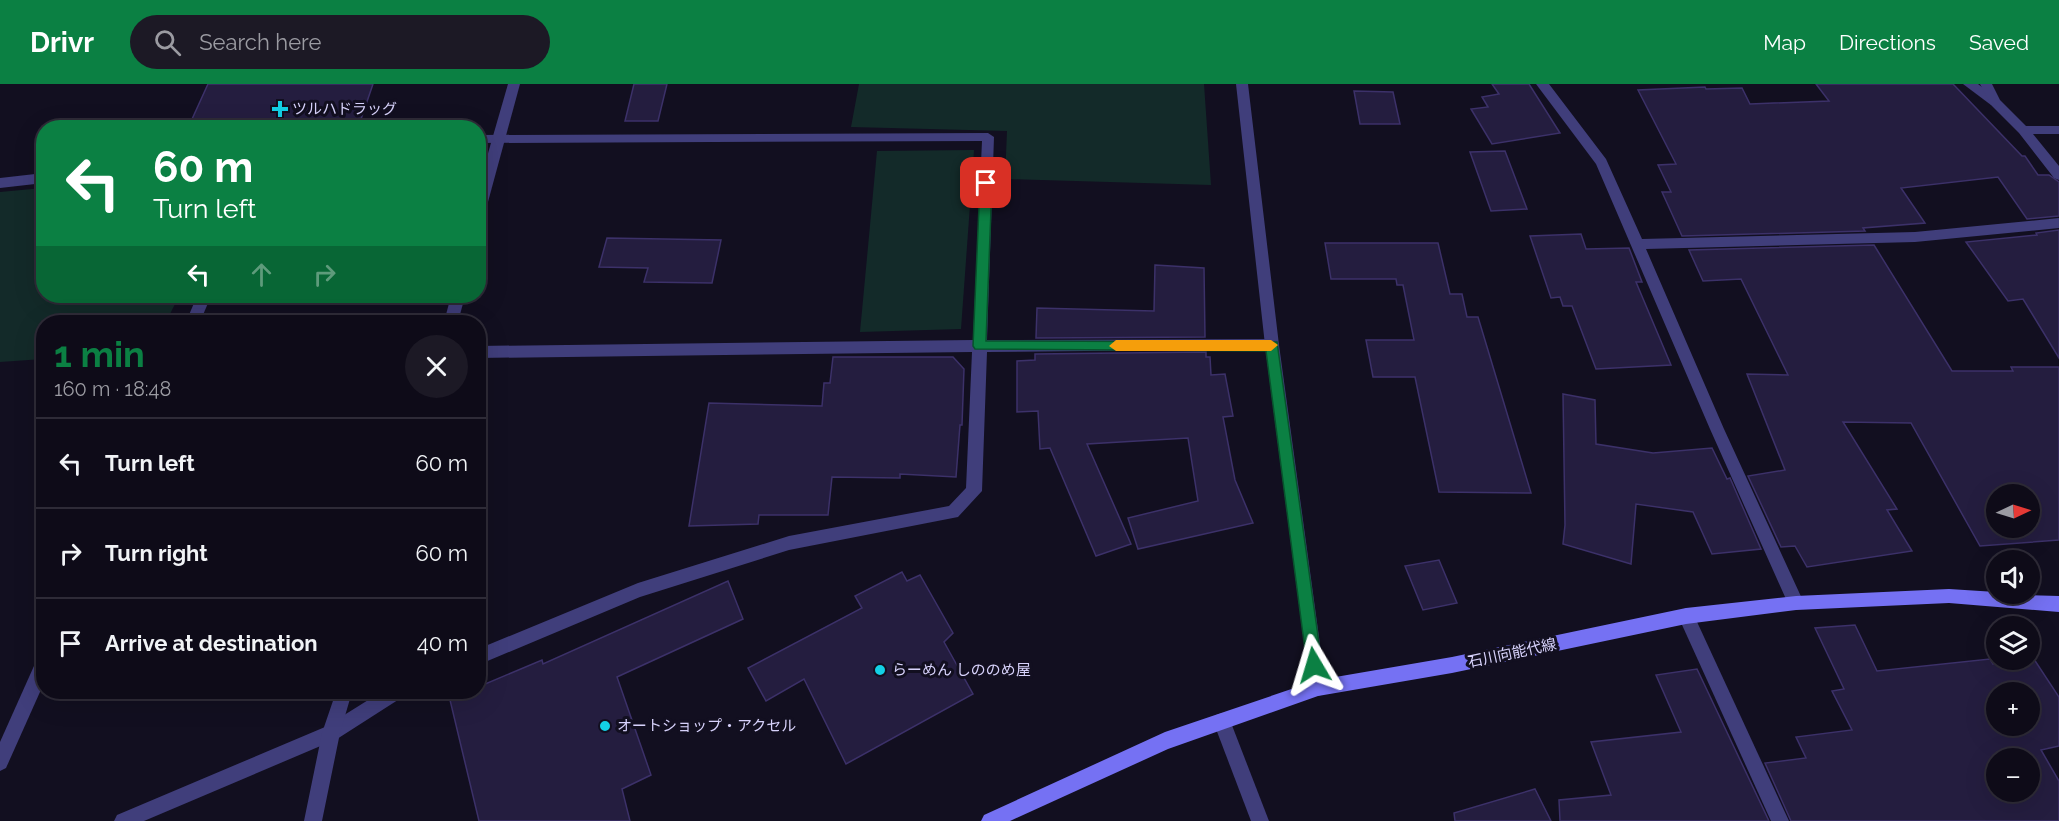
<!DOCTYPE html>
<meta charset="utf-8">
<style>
body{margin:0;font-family:Raleway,"Noto Sans JP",sans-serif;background:#1c1925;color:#f1f3f6;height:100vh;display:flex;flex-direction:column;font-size:22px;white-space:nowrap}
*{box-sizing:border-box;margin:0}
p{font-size:20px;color:#9b9ba2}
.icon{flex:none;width:33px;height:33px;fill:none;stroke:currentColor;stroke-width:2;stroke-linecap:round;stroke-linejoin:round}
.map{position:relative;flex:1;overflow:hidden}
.sheet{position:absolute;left:36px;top:231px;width:450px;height:384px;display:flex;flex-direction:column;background:#0e0b18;border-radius:24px;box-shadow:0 6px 24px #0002,0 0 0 2px #2e2b37}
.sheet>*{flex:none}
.top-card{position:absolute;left:36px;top:36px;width:450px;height:183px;border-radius:24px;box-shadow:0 6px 24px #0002,0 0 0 2px #2e2b37;background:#0b8043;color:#fff;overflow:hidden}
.needle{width:39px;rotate:86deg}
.fabs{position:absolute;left:1986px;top:400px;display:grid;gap:12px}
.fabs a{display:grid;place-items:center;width:54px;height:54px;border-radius:50%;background:#0e0b18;box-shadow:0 6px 24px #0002,0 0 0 2px #2e2b37;font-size:30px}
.pin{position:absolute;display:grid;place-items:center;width:51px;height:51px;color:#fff;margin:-26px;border-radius:12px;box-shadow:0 3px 9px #0006}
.me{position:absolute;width:66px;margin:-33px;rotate:353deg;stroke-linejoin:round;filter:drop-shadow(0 0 4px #0008)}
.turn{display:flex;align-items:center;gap:21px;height:126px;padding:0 18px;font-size:27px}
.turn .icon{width:78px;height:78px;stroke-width:2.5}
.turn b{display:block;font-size:42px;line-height:51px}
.lanes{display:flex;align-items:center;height:57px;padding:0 18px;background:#0003;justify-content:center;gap:30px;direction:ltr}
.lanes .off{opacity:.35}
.round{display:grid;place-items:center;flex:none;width:63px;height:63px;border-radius:32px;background:#1c1925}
.headline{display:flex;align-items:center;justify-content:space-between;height:102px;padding:0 18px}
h1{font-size:36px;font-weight:700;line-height:45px;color:#0b8043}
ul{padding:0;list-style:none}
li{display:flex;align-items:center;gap:18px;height:90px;padding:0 18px;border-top:2px solid #2e2b37}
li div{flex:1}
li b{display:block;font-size:22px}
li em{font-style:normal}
header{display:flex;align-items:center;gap:36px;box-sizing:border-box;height:84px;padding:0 30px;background:#0b8043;color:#fff}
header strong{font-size:28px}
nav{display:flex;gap:33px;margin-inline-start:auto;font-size:21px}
.search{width:420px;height:54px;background:#1c1925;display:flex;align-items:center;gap:15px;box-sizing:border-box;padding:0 21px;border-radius:33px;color:#9b9ba2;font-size:22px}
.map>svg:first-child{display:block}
</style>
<header>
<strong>Drivr</strong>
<div class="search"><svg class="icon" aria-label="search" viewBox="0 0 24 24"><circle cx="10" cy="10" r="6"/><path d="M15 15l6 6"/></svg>Search here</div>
<nav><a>Map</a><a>Directions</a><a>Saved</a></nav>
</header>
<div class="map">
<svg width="2059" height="737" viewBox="0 0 2059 737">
<rect width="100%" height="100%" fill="#120f20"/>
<g fill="#132a29">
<polygon points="859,0 1204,0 1211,101 1005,95 1007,47 851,43"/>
<polygon points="974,66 961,245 860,248 877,67"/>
<polygon points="43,104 44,212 179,212 166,238 44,238 43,275 0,278 0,108"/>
</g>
<g fill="#241d3f" stroke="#3c3169" stroke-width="1.5" fill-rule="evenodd">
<polygon points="208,0 373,0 359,41 188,44"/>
<polygon points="634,0 667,0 658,37 625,37"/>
<polygon points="1492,0 1529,0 1560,49 1492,60 1471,25 1488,23 1482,13 1499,10"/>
<polygon points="1816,0 1953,0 2022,72 2025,72 2038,91 2049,91 2059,98 2059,132 2027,135 1998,93 1901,104 1925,139 1863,144 1865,147 1682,152 1662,108 1671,108 1658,81 1676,80 1638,6 1705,3 1706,5 1742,4 1750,20 1829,17"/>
<polygon points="1354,7 1393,8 1400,40 1360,40"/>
<polygon points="1505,67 1527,125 1491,127 1470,68"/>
<polygon points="2059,146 2059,274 2023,215 2008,217 1966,158 2037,151 2036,149"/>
<polygon points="1581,150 1586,165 1629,164 1642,198 1636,198 1671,281 1596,285 1572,222 1563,222 1560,213 1551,214 1530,152"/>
<polygon points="607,154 721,156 712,199 644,198 648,184 599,183"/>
<polygon points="1325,159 1438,159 1450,210 1462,210 1467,233 1478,233 1531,409 1439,408 1415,293 1373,293 1366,256 1414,256 1403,201 1397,201 1396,195 1331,195"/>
<path d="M1874 161 1952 287H2013L2011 283H2059V456L1980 462 1911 339 1843 338 1897 425 1887 426 1912 467 1807 483 1795 462 1781 463 1748 392 1785 386 1747 290 1788 291 1741 195 1703 197 1689 166ZM1996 411H2030V444H1996Z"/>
<polygon points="1155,181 1204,184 1205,253 1036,254 1037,224 1154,227"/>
<polygon points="1206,268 1206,273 1210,273 1211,291 1225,290 1233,332 1223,333 1235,396 1253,439 1138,465 1128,434 1198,417 1188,354 1087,360 1131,460 1096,472 1050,364 1040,365 1038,327 1017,328 1017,277 1035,276 1035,270"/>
<polygon points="833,273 953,273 964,285 962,341 960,341 956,393 900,390 900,394 832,393 828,431 759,431 758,440 689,442 709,319 822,322 824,299 830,299"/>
<polygon points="1563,310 1595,316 1596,360 1653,369 1712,364 1727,395 1730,394 1761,465 1712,470 1693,428 1636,420 1631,480 1563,460 1565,441"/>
<polygon points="1439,476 1457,519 1423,526 1405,482"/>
<polygon points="902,488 907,497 920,491 953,549 944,558 973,610 846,680 804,595 766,617 748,584 862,524 855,512"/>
<polygon points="728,497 743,535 617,593 651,691 622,705 630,737 479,737 450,616 469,608 478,608 478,603 542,576 543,580"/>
<path d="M1855 541 1877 587 1990 575 1993 580 1999 576H2030V569L2059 613V662L2041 666 2059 697V737H1791L1765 679 1806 674 1796 653 1852 646 1832 607 1844 605 1815 544ZM1996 609H2030V642H1996ZM1996 675H2030V708H1996Z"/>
<polygon points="1697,585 1769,737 1560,737 1559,716 1611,711 1591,658 1681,648 1656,591"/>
<polygon points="1535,705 1551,737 1455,737 1454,729"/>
</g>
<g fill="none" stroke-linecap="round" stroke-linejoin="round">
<g fill="#403e7b" fill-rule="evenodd">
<polygon points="1963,0 1978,0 2001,18 1999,21 1991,21"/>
<polygon points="1686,524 1692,527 1789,737 1771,737 1678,532 1680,527"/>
<polygon points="1222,629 1228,631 1269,737 1251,737 1213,637 1216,631"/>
</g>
<g fill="#403e7b" fill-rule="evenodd">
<polygon points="1536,0 1549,0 1606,75 1642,155 1915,148 2059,134 2059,144 1915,158 1646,165 1724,345 1804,519 1802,524 1796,526 1790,524 1710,345 1596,80"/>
<polygon points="1980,0 1992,0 2000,16 2026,42 2059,42 2059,50 2033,50 2059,82 2059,96 2054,94 2019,49 1991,21"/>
<polygon points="988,49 994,53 987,256 1272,255 1277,257 1279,261 1277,265 987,268 982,407 958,433 789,466 640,513 478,581 478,565 638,499 789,452 949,422 966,404 972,268 478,274 478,262 973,256 982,57 478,59 478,51"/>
<polygon points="44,89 44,99 0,104 0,94"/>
<polygon points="197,212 211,212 200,238 186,238"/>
<polygon points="44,571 44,599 6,684 0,687 0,658 38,573"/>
<polygon points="381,608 403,608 401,614 337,655 144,737 114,737 117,731 325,643"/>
</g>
<g fill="#403e7b" fill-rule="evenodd">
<polygon points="508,0 520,0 485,129 478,134 478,104"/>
<polygon points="1236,0 1248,0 1279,261 1326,604 1324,610 1318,612 1312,610 1310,604 1265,261"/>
<polygon points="451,212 465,212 458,238 444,238"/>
<polygon points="336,608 352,608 340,649 322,737 304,737 322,649"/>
</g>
<polygon fill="#7571f3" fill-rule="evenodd" points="1949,505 1996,508 1996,510 2059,512 2059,528 1949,519 1796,526 1686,540 1452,589 1318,612 1168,665 1010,737 981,737 984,731 1165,648 1318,596 1452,573 1686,524 1796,512"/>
</g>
<polygon fill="#0b8043" stroke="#07532c" stroke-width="1.5" points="986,95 992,99 986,257 1277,258 1322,581 1320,586 1314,588 1309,586 1307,581 1266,267 975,265 973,262 980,99"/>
<polygon fill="#f59e0b" points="1116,256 1271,256 1278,261 1271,267 1116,267 1109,262"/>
<g fill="#13d0e6" stroke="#120f20" stroke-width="2">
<path d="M277 16h6v6h6v6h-6v6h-6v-6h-6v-6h6z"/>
<circle cx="880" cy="586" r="6"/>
<circle cx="605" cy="642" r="6"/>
</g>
<g text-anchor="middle" stroke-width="6" stroke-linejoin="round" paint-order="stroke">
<g font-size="15" fill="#d7d2fb" stroke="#120f20" text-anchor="start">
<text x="292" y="30">ツルハドラッグ</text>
<text x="892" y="591">らーめん しののめ屋</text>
<text x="617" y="647">オートショップ・アクセル</text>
</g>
<g font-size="15" fill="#d7d2fb" stroke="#120f20">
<text transform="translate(1512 569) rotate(-12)" y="5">石川向能代線</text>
</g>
</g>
</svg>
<div class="fabs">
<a><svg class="needle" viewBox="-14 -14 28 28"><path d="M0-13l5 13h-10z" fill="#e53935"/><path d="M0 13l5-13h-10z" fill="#9b9ba2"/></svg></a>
<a><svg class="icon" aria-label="sound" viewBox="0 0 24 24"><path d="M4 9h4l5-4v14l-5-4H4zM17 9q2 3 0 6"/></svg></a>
<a><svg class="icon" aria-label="layers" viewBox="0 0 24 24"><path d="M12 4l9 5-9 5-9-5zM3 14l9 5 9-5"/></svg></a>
<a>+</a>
<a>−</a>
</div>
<div class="pin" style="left:986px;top:99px;background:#d93025"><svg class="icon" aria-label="arrive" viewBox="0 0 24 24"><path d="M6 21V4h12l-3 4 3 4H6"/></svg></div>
<svg class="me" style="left:1314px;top:581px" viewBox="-20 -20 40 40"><path d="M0-17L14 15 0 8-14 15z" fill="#0b8043" stroke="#fff" stroke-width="4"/></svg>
<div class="top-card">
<div class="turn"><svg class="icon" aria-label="left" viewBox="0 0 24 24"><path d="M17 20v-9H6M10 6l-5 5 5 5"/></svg><div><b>60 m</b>Turn left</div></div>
<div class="lanes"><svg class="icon" aria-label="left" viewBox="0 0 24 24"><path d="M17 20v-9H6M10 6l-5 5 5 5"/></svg><svg class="icon off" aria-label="ahead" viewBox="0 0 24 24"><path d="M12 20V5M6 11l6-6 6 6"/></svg><svg class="icon off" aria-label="right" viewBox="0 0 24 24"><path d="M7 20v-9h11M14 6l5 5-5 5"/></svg></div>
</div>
<section class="sheet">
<div class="headline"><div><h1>1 min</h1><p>160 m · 18:48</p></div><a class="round"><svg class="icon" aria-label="close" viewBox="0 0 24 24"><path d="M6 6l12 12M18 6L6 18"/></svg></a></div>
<ul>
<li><svg class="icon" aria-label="left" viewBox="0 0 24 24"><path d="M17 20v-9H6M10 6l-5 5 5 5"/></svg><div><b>Turn left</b></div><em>60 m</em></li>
<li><svg class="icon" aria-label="right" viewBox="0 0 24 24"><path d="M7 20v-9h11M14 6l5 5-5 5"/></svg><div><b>Turn right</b></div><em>60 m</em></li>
<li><svg class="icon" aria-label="arrive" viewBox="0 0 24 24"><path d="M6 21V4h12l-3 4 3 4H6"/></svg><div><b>Arrive at destination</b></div><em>40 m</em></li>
</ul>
</section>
</div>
